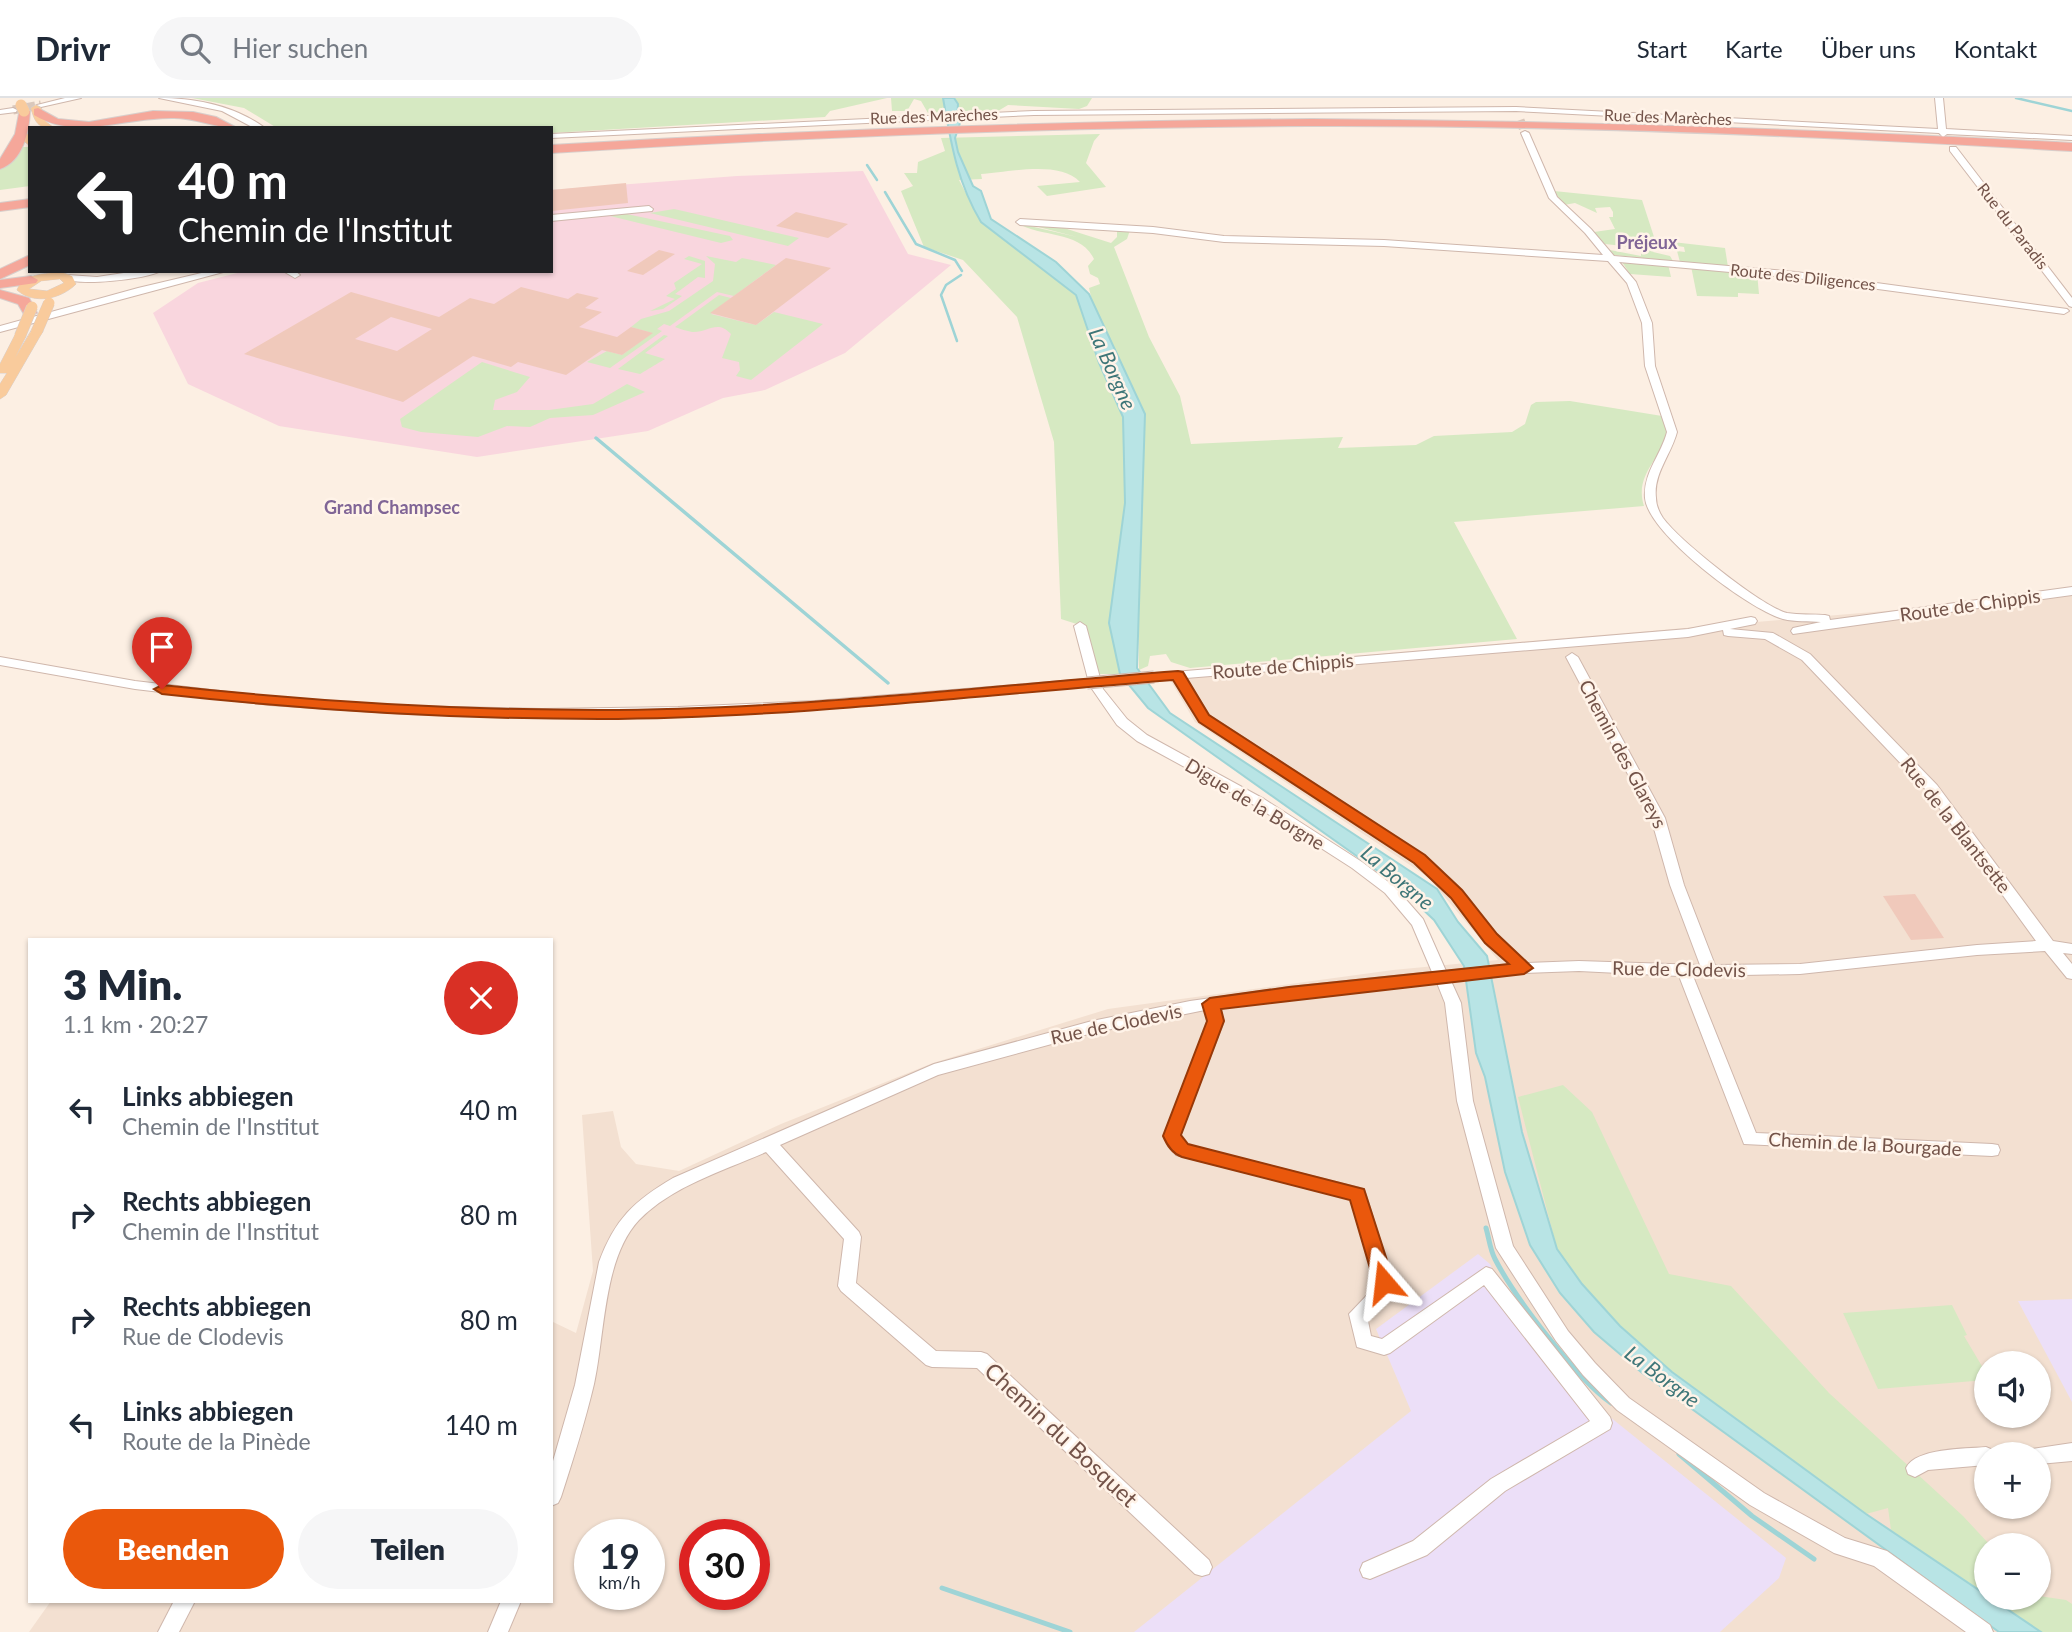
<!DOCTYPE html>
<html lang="de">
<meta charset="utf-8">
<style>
body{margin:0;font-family:Lato,sans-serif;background:#f6f6f7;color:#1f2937;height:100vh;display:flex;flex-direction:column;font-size:26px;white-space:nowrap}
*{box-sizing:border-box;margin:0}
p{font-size:23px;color:#747a83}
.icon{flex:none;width:38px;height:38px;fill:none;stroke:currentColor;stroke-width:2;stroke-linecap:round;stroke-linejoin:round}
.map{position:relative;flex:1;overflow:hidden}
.panel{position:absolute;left:28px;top:840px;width:525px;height:665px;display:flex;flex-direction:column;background:#fff;border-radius:0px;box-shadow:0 2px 5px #0004}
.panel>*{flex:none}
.hud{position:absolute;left:28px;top:28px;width:525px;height:147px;border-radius:0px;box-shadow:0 2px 5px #0004;background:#202124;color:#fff;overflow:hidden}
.controls{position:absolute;left:1974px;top:1253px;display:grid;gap:14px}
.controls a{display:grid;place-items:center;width:77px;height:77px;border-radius:50%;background:#fff;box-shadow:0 2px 5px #0004;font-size:35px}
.speed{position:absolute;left:574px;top:1421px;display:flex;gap:14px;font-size:35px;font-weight:700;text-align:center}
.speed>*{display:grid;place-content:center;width:91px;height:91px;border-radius:50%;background:#fff;box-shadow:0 2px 5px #0004;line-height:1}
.speed small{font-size:18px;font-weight:400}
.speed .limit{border:10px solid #d22;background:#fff;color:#111}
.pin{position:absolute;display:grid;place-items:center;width:60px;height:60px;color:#fff;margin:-72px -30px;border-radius:50% 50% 50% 0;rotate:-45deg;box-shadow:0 0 7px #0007}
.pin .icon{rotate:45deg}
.me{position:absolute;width:77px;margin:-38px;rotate:343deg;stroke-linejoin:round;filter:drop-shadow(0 0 5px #0008)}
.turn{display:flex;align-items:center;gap:24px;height:147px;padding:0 35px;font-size:32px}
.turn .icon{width:91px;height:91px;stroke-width:2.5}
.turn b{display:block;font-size:49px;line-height:60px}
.round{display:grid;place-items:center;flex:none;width:74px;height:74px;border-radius:37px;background:#f6f6f7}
.head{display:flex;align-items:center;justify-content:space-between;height:119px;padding:0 35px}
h1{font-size:42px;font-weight:800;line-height:52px}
.primary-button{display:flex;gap:14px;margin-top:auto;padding:14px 35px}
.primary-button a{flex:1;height:80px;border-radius:42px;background:#ea580c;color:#fff;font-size:28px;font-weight:800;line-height:80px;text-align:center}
.primary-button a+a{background:#f6f6f7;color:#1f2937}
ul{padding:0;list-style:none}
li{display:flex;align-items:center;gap:21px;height:105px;padding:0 35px}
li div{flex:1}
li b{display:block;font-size:26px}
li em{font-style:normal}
header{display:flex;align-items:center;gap:42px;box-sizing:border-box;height:98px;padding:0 35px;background:#fff;border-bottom:2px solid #e0e1e3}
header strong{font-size:33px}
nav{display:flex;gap:38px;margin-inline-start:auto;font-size:24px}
.search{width:490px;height:63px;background:#f6f6f7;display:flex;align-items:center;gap:18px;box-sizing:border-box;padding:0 24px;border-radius:38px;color:#747a83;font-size:26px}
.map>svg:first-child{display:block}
</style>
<header>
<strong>Drivr</strong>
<div class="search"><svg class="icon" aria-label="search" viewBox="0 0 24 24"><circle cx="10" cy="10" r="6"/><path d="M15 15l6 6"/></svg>Hier suchen</div>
<nav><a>Start</a><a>Karte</a><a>Über uns</a><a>Kontakt</a></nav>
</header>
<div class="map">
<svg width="2072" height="1534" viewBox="0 0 2072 1534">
<rect width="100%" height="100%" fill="#fcefe3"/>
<path fill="#f3e0d1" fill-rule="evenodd" d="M2072 489V1534H29L51 1503H551V1223L576 1235 593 1173 582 1017 613 1013 621 1049 636 1066 679 1073 781 1026 933 965 1108 911 1393 872 1498 862 1428 779 1195 624 1168 578 1246 567 1933 509ZM1986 1265H2039V1318H1986ZM1986 1356H2039V1409H1986ZM590 1437H649V1496H590ZM695 1437H754V1496H695ZM1986 1447H2039V1500H1986Z"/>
<g fill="#ecdff8">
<polygon points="1478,1156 1490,1166 1502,1190 1605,1315 1786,1460 1779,1480 1720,1534 1134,1534 1411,1313 1376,1231"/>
<polygon points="2072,1201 2072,1304 2018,1203"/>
</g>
<polygon fill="#f9d6de" points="863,73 908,156 951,167 845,255 765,292 723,300 648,333 477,359 279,328 188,286 153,215 198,185 245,173 551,173 551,92 737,78"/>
<g fill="#d6e9c2">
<polygon points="192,0 887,0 830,13 825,19 551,35 551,30 277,30 244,10"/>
<polygon points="891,0 943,0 946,14 928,15 921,3 914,1 907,13 892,13"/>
<polygon points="954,0 1092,0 1087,8 1079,11 1008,7 998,13 957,13"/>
<path d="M1100 36 1094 43 1086 65 1106 89 1047 98 1037 88 1080 84C1060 62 1009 74 981 76L982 81 959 82 981 124 1076 197 1099 265 1124 319 1125 405 1109 525 1120 576H1096L1086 529 1061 521 1054 344 1017 219 963 162 924 149 901 93 913 88 904 75H917L918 64 945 53 941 40Z"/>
<polygon points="22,49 30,49 30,88 0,92 0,70"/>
<polygon points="1554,93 1642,102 1655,142 1725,150 1728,169 1680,164 1677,153 1685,154 1684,149 1671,147 1669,152 1655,151 1653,154 1670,158 1673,163 1614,157 1610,152 1641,158 1641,150 1605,146 1594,134 1615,131 1609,119 1613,119 1613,114 1610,109 1595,110 1597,115 1575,105 1564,107"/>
<polygon points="674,111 683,113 799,140 788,148 650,115"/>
<polygon points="622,115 730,138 733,142 721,145 610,118"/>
<path d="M1017 125 1077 139 1027 126 1064 130 1111 145 1117 139V131L1130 132 1127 141 1114 149 1149 239 1180 298 1191 346 1343 339 1338 350 1416 347 1434 338 1512 334 1525 326 1531 307 1536 304 1570 303 1662 318C1680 353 1631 368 1644 408L1454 424 1517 541 1190 570 1171 564 1166 556 1150 558 1148 568 1139 572 1138 459 1145 316 1094 211 1089 190 1100 186 1098 180 1090 176 1088 168 1094 161C1080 132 1042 140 1017 125Z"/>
<polygon points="689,158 705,163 705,180 698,179 675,196 682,198 663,211 650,213 675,201 666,198 676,191 674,185 702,166 684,161"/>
<polygon points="706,158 736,164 742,160 776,167 734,198 717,194 670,228 664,226 657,231 662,233 610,270 587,264 607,253 622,257 652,235 631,229 641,221 669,213 713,183 715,166"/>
<polygon points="1622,164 1668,166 1671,179 1630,176"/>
<polygon points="1691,168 1757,175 1759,196 1738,195 1738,199 1697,198"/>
<path d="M719 197 731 200 711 216 756 227 774 214 823 226 751 282 736 278 740 272 739 264 722 260 731 236C717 221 708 235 692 234 687 233 680 231 675 229Z"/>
<polygon points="664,237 668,238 645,255 665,261 640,276 618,271"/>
<polygon points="482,264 530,279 517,294 495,302 493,312 549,312 593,306 627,286 645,294 593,317 550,320 530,329 507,328 478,339 421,334 402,329 400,321"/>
<polygon points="1563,987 1592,1014 1669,1176 1731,1188 1829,1295 1963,1418 1990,1447 1986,1447 1986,1497 1891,1432 1888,1410 1866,1416 1672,1274 1620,1228 1582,1186 1557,1151 1518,999"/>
<polygon points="1952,1207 1967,1237 1964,1238 1986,1275 1986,1282 1878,1291 1843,1215"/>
<polygon points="2039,1498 2066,1502 2072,1506 2072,1534 2041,1534 1991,1500"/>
</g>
<path fill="#b8e4e5" stroke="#9ed4d6" stroke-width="2" d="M943 0H954L958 6 957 22 960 25 955 40 958 54 973 88 981 93 991 121 1056 164 1089 196 1145 316 1137 570 1170 615 1437 791 1458 824 1487 858 1522 1034 1557 1151 1582 1186 1620 1228 1672 1274 1866 1416 2041 1534H1999L1641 1274 1594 1234 1560 1195 1530 1147 1505 1074 1485 979 1476 955 1464 868 1434 822 1396 786 1148 610 1120 576 1109 525 1125 405 1123 319 1099 265 1076 197 981 124C957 84 951 45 943 0Z"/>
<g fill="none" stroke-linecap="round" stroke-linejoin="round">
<g stroke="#9ed4d6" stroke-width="2.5">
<polyline points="2016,0 2072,13"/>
<polyline points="867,67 877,82"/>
<polyline points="885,94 916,146 955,162 962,173"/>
<polyline points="957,243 941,197 946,187 961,177"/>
</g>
<polyline stroke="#9ed4d6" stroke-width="3.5" points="596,340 888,585"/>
<g stroke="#9ed4d6" stroke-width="5">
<path d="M1486 1130C1489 1140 1490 1152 1495 1161 1515 1200 1577 1281 1611 1305"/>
<polyline points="1679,1356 1752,1418 1814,1461"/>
<polyline points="942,1490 1070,1534"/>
</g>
</g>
<g fill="#f0c9bb" fill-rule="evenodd">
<polygon points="626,85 628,105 551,113 551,92"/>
<polygon points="796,114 848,126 828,140 776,128"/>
<polygon points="659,152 675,156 643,177 627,173"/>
<polygon points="786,160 831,170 756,227 710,215"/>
<path d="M521 189 568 201 577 195 599 200 585 210 602 214 579 229 617 239 631 229 653 235 622 257 602 252 566 277 518 264 511 269 473 258 403 304 244 256 351 194 439 219 470 200 494 206ZM391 219 432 231 397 253 355 241Z"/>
<polygon points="1915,796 1944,840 1911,842 1883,798"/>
</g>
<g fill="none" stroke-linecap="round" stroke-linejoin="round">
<g stroke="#dac8bc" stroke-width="9" stroke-dasharray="9 4.5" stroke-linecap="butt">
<polyline points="13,12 41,7"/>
<polyline points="1520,22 1525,35"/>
</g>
<g stroke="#cfb7ac" stroke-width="2">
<g id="minor">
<polygon points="65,0 81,0 41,9 37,7"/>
<path d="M159 0C196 0 235 8 265 30H254L222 13Z"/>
<polygon points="1935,0 1943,0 1946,31 2072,38 2072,42 1947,36 1943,39 1939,35 1516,13 1034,17 551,40 551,36 1034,13 1516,9 1938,31"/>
<polygon points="13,10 17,12 16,14 0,16 0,12"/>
<path d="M1525 33 1529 35 1557 99 1591 131 1614 158 1796 174 2067 211 2069 213 2064 216 1796 180 1619 164 1636 184 1652 225 1655 268 1677 334C1671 357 1653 376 1656 400 1656 407 1659 414 1663 420 1680 443 1761 508 1787 515 1799 517 1813 516 1825 517L1829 518 1830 522 2072 489V497L1793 536 1791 533 1793 530 1821 524C1809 523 1795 524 1783 521 1750 512 1648 436 1645 400 1643 375 1661 357 1667 334L1645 268 1642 225 1627 185 1608 163 1384 148 1224 144 1153 135 1020 127 1016 124 1020 121 1153 129 1224 138 1384 142 1603 157 1585 135 1549 100 1521 35Z"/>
<polygon points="1950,49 1956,49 2072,200 2072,209 2069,208 1950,53"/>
<polygon points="649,108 653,111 652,113 551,123 551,117"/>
<path d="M137 173H161C147 181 78 189 63 180L68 177 97 179Z"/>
<polygon points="210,173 227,173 0,234 0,228 138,190"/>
<polygon points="283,173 295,173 300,177 295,180"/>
<path d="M1751 519 1755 520 1757 523 1755 526 1730 531 1773 535 1810 556 1937 687 2053 843 2072 846V856L2063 855 2072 866V881L2067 880 2045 853 1977 857 1800 876 1693 878 1756 1035 1992 1046 1998 1047 2000 1052 1998 1057 1992 1058 1744 1046 1679 878 1579 873 1524 875 1451 883 1461 905 1473 1003 1513 1148 1568 1233 1595 1265 1629 1300 1764 1395 1845 1440 1887 1453 1990 1527 1993 1534H1966L1874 1468 1834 1455 1750 1407 1617 1312 1583 1277 1556 1243 1496 1150 1457 1003 1445 905 1437 885 1219 910 1224 923 1180 1037 1187 1047 1364 1091 1393 1184 1382 1204 1367 1218 1371 1238 1382 1241 1486 1169 1492 1171 1610 1319 1612 1325 1610 1331 1505 1393 1427 1457 1370 1481 1363 1479 1360 1472 1363 1465 1413 1443 1491 1381 1590 1323 1484 1187 1390 1255 1384 1257 1357 1249 1349 1216 1370 1194 1375 1184 1351 1101 1176 1057 1164 1038 1208 923 1205 912 1092 935 938 977 780 1047 859 1134 861 1139 856 1185 936 1253 981 1254 987 1256 1209 1462 1212 1469 1209 1476 1202 1478 1195 1476 977 1270 932 1269 926 1267 841 1193 838 1188 844 1141 766 1054C723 1073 672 1088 639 1122 603 1160 605 1237 594 1286 585 1324 573 1362 561 1399L558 1405 551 1408V1370L575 1287 599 1164C615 1121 634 1103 673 1080L934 966 1092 923 1190 903 1289 889 1432 874 1412 827 1385 795 1352 770 1254 707 1137 643 1117 627 1090 588 815 611 678 617 542 619 406 616 270 607 135 591 0 567V559L135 583 270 599 406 608 542 611 678 609 815 603 1088 581 1074 528 1080 524 1086 528 1103 591 1127 621 1147 637 1264 701 1362 764 1395 789 1423 821 1446 873 1510 866 1486 844 1451 799 1415 764 1199 623 1174 581 1154 583 1148 579 1150 576 1688 531ZM1723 532 1724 537 1728 538 1765 541 1802 562 1927 693 2036 843 1977 847 1800 866 1715 867 1684 787 1665 720 1578 559 1572 555 1566 559 1651 720 1670 787 1700 867 1579 863 1527 865 1496 836 1461 793 1425 758 1209 617 1186 580 1688 539Z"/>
<polygon points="2072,1345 2072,1363 2039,1366 2039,1356 2030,1356 2032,1351"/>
<path d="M1986 1349 1993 1352 1995 1356H1986V1367L1928 1372 1915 1379 1908 1376 1906 1370C1915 1350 1965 1351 1986 1349Z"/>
<polygon points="174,1503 195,1503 179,1534 158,1534"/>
<polygon points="501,1503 521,1503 508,1534 488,1534"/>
</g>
</g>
<g stroke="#d8cfcc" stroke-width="1">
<g id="major">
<path d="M36 7 41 10 45 23 54 30C38 30 35 25 31 10Z"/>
<polygon points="30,34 30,48 21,41"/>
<path d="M61 174 72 178 76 186C61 201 34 207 17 192 24 175 45 176 61 174ZM60 181 64 185 47 193 29 191 41 183Z"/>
<polygon points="33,230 43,233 6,297 0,301 0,286 7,275 0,275 0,266 16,235 26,238 15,260"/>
</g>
</g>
<g stroke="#d8cfcc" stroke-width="2">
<g id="highway">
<path d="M20 10 30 13C29 34 23 63 0 71V61L15 36Z"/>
<path d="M38 10 58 21 89 24 153 13 193 14 216 19 237 30C215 30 196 20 174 20 123 19 78 43 34 17V11Z"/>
<path d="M1312 21C1565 23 1818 31 2072 45V53C1817 38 1563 27 1308 28 1055 29 803 39 551 55V47C805 32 1058 23 1312 21Z"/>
<polygon points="30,101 30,109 0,113 0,105"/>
<polygon points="30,157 30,167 0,181 0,171"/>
<polygon points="31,178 38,182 36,185 0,190 0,182"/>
<polygon points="0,192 29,200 37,215 25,218 18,206 0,200"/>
</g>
</g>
<use href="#minor" fill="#fff" fill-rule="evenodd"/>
<use href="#major" fill="#f9cb9c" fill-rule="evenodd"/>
<use href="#highway" fill="#f5a79a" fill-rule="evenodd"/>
<g stroke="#cfb7ac" stroke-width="13" stroke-linecap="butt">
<polyline id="minor-bridge" points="1087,585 1154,579"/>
</g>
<g stroke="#d8cfcc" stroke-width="12" stroke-linecap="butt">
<g id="major-bridge">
<polyline points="21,7 24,13"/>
<polyline points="37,233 49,205"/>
<polyline points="20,238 32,209"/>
</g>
</g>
<use href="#minor-bridge" stroke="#fff" stroke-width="11"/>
<use href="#major-bridge" stroke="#f9cb9c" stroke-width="11"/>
</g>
<path fill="#ea580c" stroke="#983908" stroke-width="2" d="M1178 573 1183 574 1209 617 1425 757 1462 792 1497 836 1533 870 1524 876 1221 911 1224 923 1181 1037 1188 1046 1364 1091 1394 1184 1391 1190H1377L1374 1184 1350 1102 1182 1059C1172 1056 1167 1047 1163 1038L1207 923 1202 906 1210 900 1289 889 1509 866 1485 845 1451 800 1414 765 1199 624 1173 582C983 597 790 620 599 621 452 621 307 612 162 596L154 591 162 587C307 603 452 612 599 612 792 612 986 588 1178 573Z"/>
<g text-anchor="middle" stroke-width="5" stroke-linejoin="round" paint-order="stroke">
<g font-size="16" fill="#735349" stroke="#fff3e8">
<text transform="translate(934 18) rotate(-2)" y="6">Rue des Marèches</text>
<text transform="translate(1668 19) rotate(2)" y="6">Rue des Marèches</text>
<text transform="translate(2013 128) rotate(52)" y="6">Rue du Paradis</text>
<text transform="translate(1803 179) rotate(6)" y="6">Route des Diligences</text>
</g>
<g font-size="18" font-weight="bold" fill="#806596" stroke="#fff3e8">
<text x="1647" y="151">Préjeux</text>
<text x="392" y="416">Grand Champsec</text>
</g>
<g font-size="19" fill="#735349" stroke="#fff3e8">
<text transform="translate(1970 507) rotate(-8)" y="7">Route de Chippis</text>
<text transform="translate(1283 568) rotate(-5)" y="7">Route de Chippis</text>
<text transform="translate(1623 656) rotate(62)" y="7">Chemin des Glareys</text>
<text transform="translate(1255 706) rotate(31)" y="7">Digue de la Borgne</text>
<text transform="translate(1956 727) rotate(52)" y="7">Rue de la Blantsette</text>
<text transform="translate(1679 871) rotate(1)" y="7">Rue de Clodevis</text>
<text transform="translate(1116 926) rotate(-12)" y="7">Rue de Clodevis</text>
<text transform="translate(1865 1046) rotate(3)" y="7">Chemin de la Bourgade</text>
</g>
<g font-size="21" font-style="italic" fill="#3e7678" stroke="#fff3e8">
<text transform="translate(1112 271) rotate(66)" y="7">La Borgne</text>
<text transform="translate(1397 780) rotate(40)" y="7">La Borgne</text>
<text transform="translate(1662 1279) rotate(37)" y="7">La Borgne</text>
</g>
<g font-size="23" fill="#735349" stroke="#fff3e8">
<text transform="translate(1061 1337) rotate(43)" y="8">Chemin du Bosquet</text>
</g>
</g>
</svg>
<div class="controls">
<a><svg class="icon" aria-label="sound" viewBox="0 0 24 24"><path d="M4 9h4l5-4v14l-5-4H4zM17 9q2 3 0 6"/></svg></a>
<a>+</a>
<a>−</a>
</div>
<div class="speed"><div>19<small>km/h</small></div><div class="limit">30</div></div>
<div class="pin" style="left:162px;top:591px;background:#d93025"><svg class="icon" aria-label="arrive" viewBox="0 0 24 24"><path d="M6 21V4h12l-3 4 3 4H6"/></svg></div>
<svg class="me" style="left:1384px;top:1184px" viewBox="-20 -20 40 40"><path d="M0-17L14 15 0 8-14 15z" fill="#ea580c" stroke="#fff" stroke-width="4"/></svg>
<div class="hud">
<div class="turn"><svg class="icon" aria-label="left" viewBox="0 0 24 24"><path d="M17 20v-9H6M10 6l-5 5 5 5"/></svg><div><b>40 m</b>Chemin de l'Institut</div></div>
</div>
<section class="panel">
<div class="head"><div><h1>3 Min.</h1><p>1.1 km · 20:27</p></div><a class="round" style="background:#d93025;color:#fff"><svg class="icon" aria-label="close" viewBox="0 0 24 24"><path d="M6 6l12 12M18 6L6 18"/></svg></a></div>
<ul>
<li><svg class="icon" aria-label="left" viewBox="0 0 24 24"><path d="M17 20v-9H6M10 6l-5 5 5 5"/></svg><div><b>Links abbiegen</b><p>Chemin de l'Institut</p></div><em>40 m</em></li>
<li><svg class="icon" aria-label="right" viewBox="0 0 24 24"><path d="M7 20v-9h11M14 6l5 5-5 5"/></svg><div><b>Rechts abbiegen</b><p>Chemin de l'Institut</p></div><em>80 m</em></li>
<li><svg class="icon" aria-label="right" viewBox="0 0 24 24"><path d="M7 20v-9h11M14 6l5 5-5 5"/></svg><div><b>Rechts abbiegen</b><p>Rue de Clodevis</p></div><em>80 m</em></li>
<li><svg class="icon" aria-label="left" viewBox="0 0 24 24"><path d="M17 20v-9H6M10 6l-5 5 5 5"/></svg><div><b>Links abbiegen</b><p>Route de la Pinède</p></div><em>140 m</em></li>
</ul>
<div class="primary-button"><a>Beenden</a><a>Teilen</a></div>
</section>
</div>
